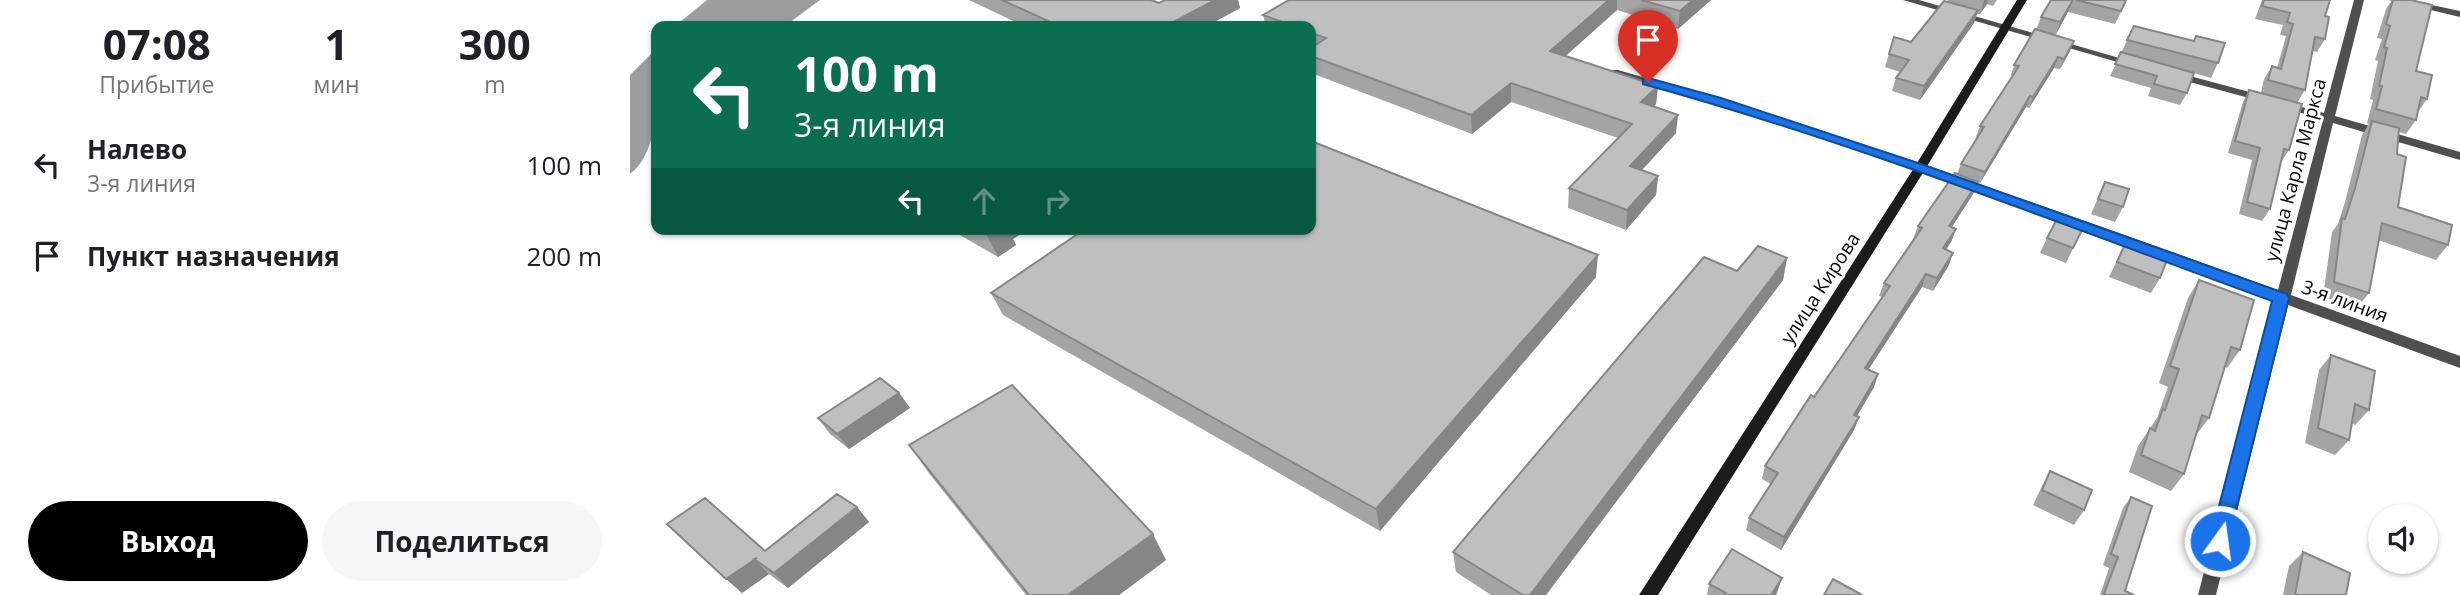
<!DOCTYPE html>
<html lang="ru">
<meta charset="utf-8">
<style>
body{margin:0;font-family:"Open Sans",sans-serif;background:#f6f6f6;color:#202124;height:100vh;display:flex;flex-direction:column;font-size:26px;white-space:nowrap}
*{box-sizing:border-box;margin:0}
p{font-size:23px;color:#757577}
.icon{flex:none;width:38px;height:38px;fill:none;stroke:currentColor;stroke-width:2;stroke-linecap:round;stroke-linejoin:round}
.map{position:relative;flex:1;overflow:hidden}
.drawer{display:flex;flex-direction:column;background:#fff;width:630px}
.drawer>*{flex:none}
.top-card{position:absolute;left:21px;top:21px;width:665px;height:214px;border-radius:14px;box-shadow:0 2px 5px #0004;background:#0b6e4f;color:#fff;overflow:hidden}
.tools{position:absolute;left:1738px;top:504px;display:grid;gap:14px}
.tools a{display:grid;place-items:center;width:70px;height:70px;border-radius:50%;background:#fff;box-shadow:0 2px 5px #0004;font-size:35px}
.pin{position:absolute;display:grid;place-items:center;width:60px;height:60px;color:#fff;margin:-72px -30px;border-radius:50% 50% 50% 0;rotate:-45deg;box-shadow:0 0 7px #0007}
.pin .icon{rotate:45deg}
.me{position:absolute;width:77px;margin:-38px;rotate:14deg;stroke-linejoin:round;filter:drop-shadow(0 0 5px #0008)}
.turn{display:flex;align-items:center;gap:24px;height:147px;padding:0 28px;font-size:32px}
.turn .icon{width:91px;height:91px;stroke-width:2.5}
.turn b{display:block;font-size:49px;line-height:60px}
.lanes{display:flex;align-items:center;height:66px;padding:0 28px;background:#0003;justify-content:center;gap:35px;direction:ltr}
.lanes .off{opacity:.35}
.eta{display:flex;justify-content:space-evenly;align-items:center;height:119px;text-align:center}
.eta b{font-size:42px;font-weight:700;line-height:49px}
.action{display:flex;gap:14px;margin-top:auto;padding:14px 28px}
.action a{flex:1;height:80px;border-radius:42px;background:#000;color:#fff;font-size:28px;font-weight:700;line-height:80px;text-align:center}
.action a+a{background:#f6f6f6;color:#202124}
ul{padding:0;list-style:none}
li{display:flex;align-items:center;gap:21px;height:91px;padding:0 28px}
li div{flex:1}
li b{display:block;font-size:26px}
li em{font-style:normal}
main{display:flex;flex:1;min-height:0}
.map>svg:first-child{display:block}
</style>
<main>
<section class="drawer">
<div class="eta">
<div><b>07:08</b><p>Прибытие</p></div>
<div><b>1</b><p>мин</p></div>
<div><b>300</b><p>m</p></div>
</div>
<ul>
<li><svg class="icon" aria-label="left" viewBox="0 0 24 24"><path d="M17 20v-9H6M10 6l-5 5 5 5"/></svg><div><b>Налево</b><p>3-я линия</p></div><em>100 m</em></li>
<li><svg class="icon" aria-label="arrive" viewBox="0 0 24 24"><path d="M6 21V4h12l-3 4 3 4H6"/></svg><div><b>Пункт назначения</b></div><em>200 m</em></li>
</ul>
<div class="action"><a>Выход</a><a>Поделиться</a></div>
</section>
<div class="map">
<svg width="1830" height="595" viewBox="0 0 1830 595">
<rect width="100%" height="100%" fill="#fff"/>
<g fill="#9d9d9d">
<polygon points="77,0 190,0 155,26 45,26"/>
<path d="M26 49C26 86 33 149 0 174V75Z"/>
</g>
<g fill="none" stroke-linecap="round" stroke-linejoin="round">
<g fill="#4f4f4f" fill-rule="evenodd">
<polygon points="1273,0 1289,0 1510,64 1509,66 1501,66"/>
<path d="M1724 0H1734L1705 116 1830 152V160L1703 123 1661 295 1830 356V368L1658 305 1586 595H1568L1645 300 1300 174 1194 139 979 72 980 70H988C1211 134 1430 211 1648 290L1693 120 1647 105 1653 102 1694 113Z"/>
<polygon points="1759,0 1778,0 1830,11 1830,17"/>
<polygon points="1545,72 1638,97 1640,99 1634,102 1541,77 1540,75"/>
</g>
<polygon fill="#1c1c1c" fill-rule="evenodd" points="1387,0 1397,0 1296,168 1028,595 1009,595 1284,168"/>
</g>
<g fill="#a4a4a4">
<polygon points="339,0 521,0 529,3 535,0 608,0 610,8 577,26 394,26"/>
<polygon points="659,0 1081,0 1048,29 987,10 935,56 1028,86 1026,104 1024,107 1046,133 1012,170 1028,176 1026,195 996,230 938,208 939,188 988,138 881,102 842,134 681,73 681,26 636,26 633,15"/>
<polygon points="1318,0 1367,0 1363,6 1357,4 1350,14 1347,14 1344,23 1290,100 1262,91 1266,78 1270,72 1255,67 1259,54 1281,42"/>
<polygon points="1421,0 1497,0 1485,24 1438,12 1425,35 1440,51 1430,69 1424,68 1399,108 1396,107 1350,183 1348,182 1343,194 1322,227 1326,229 1321,242 1316,250 1319,265 1303,291 1292,287 1238,370 1248,374 1244,387 1227,416 1229,417 1224,430 1151,550 1116,530 1119,518 1141,484 1132,479 1135,466 1253,297 1249,296 1254,283 1283,239 1288,226 1327,174 1331,164 1347,138 1346,137 1350,126 1382,76 1381,75 1384,65 1406,30 1411,17"/>
<polygon points="1632,0 1700,0 1695,16 1695,39 1687,52 1683,51 1675,90 1667,103 1659,150 1651,162 1640,209 1632,221 1609,214 1622,160 1598,153 1613,102 1619,90 1631,93 1634,79 1642,66 1647,68 1656,36 1650,35 1653,25 1625,19"/>
<polygon points="1762,0 1781,0 1786,71 1797,99 1788,112 1786,120 1776,134 1769,132 1767,154 1768,207 1818,245 1806,260 1748,240 1739,293 1727,308 1693,297 1702,232 1708,224 1715,202 1732,135 1739,124 1737,123 1743,100 1740,99 1748,61 1745,60 1752,39 1747,38 1756,9"/>
<polygon points="1504,26 1563,41 1566,36 1588,63 1581,78 1564,73 1557,93 1550,105 1518,96 1521,88 1480,76"/>
<polygon points="1475,182 1493,207 1485,222 1461,214"/>
<polygon points="1453,228 1436,263 1410,253 1417,238"/>
<polygon points="322,229 398,229 383,239 386,245 368,257 323,231"/>
<polygon points="1496,242 1530,278 1521,293 1479,277"/>
<polygon points="1157,258 1153,280 916,595 861,595 826,572 823,552 1107,271"/>
<polygon points="966,277 750,531 373,315 361,293"/>
<polygon points="1569,280 1610,350 1597,368 1595,367 1579,418 1566,435 1554,474 1541,491 1499,472 1508,446 1527,418 1538,387 1529,383 1558,298"/>
<polygon points="1701,355 1739,410 1725,425 1722,423 1719,440 1705,455 1675,443 1689,370"/>
<polygon points="269,393 280,408 219,449 200,434 188,418"/>
<polygon points="279,445 536,560 489,595 396,595 298,472"/>
<polygon points="1420,471 1454,510 1444,525 1403,505 1412,486"/>
<polygon points="1501,497 1495,591 1504,595 1470,595 1479,568 1473,565 1493,508"/>
<polygon points="227,507 239,522 158,588 139,574 112,593 37,524 135,551"/>
<polygon points="1673,552 1716,595 1653,595 1659,566"/>
<polygon points="1152,578 1146,595 1077,595 1079,584"/>
</g>
<g fill="#868686">
<polygon points="585,0 608,0 610,8 577,26 536,26"/>
<polygon points="979,0 987,0 987,10 920,70 920,51"/>
<polygon points="1063,0 1081,0 1048,29 1050,11"/>
<polygon points="1354,0 1358,0 1357,4 1350,14"/>
<polygon points="1443,0 1438,12 1425,36 1430,22"/>
<polygon points="1348,10 1344,23 1290,100 1294,86"/>
<polygon points="1444,41 1440,51 1430,69 1434,59"/>
<polygon points="1428,57 1424,68 1399,108 1403,97"/>
<polygon points="881,83 881,102 842,134 841,115"/>
<polygon points="1028,86 1026,104 1010,121 1011,102"/>
<polygon points="1400,96 1396,107 1350,183 1355,172"/>
<polygon points="1048,115 1046,133 998,185 1000,166"/>
<polygon points="1028,176 1026,195 996,230 997,210"/>
<polygon points="1348,182 1343,194 1314,239 1319,226"/>
<polygon points="398,229 383,239 386,245 368,257 354,230"/>
<polygon points="1326,229 1321,242 1308,261 1313,248"/>
<polygon points="1323,253 1319,265 1303,291 1307,278"/>
<polygon points="968,255 966,277 750,531 746,509"/>
<polygon points="1157,258 1153,280 916,595 900,595"/>
<polygon points="1296,274 1292,287 1231,381 1235,368"/>
<polygon points="1248,374 1244,387 1220,428 1224,415"/>
<polygon points="269,393 280,408 219,449 207,434"/>
<polygon points="1229,417 1224,430 1151,550 1154,537"/>
<polygon points="227,507 239,522 158,588 144,573"/>
<polygon points="523,534 536,560 489,595 438,595"/>
<polygon points="127,558 124,559 139,574 112,593 96,579"/>
<polygon points="1152,578 1146,595 1141,595"/>
</g>
<g fill="#bfbfbf" stroke="#868686" stroke-width="2">
<polygon points="372,0 521,0 529,3 535,0 585,0 536,26 429,26"/>
<polygon points="659,0 979,0 920,51 1028,86 1011,102 1048,115 1000,166 1028,176 997,210 939,188 1002,124 881,83 841,115 681,56 681,48 696,38 681,33 681,26 663,26 633,15"/>
<polygon points="1011,0 1063,0 1050,11"/>
<polygon points="1421,0 1443,0 1430,22 1411,17"/>
<polygon points="1446,0 1496,0 1491,11"/>
<polygon points="1634,0 1700,0 1695,16 1699,17 1695,39 1685,37 1675,90 1638,80 1642,66 1651,69 1663,24 1657,22 1660,13 1632,6"/>
<polygon points="1763,0 1781,0 1802,5 1786,71 1802,75 1797,99 1791,97 1786,120 1746,109 1752,86 1749,86 1757,48 1754,47 1760,26 1756,24"/>
<polygon points="1314,1 1348,10 1294,86 1266,78 1279,60 1259,54 1264,37 1281,42"/>
<polygon points="1504,26 1564,41 1566,36 1595,43 1588,63 1497,40"/>
<polygon points="1405,29 1444,41 1434,59 1428,57 1403,97 1400,96 1355,172 1331,164 1354,127 1350,126 1389,66 1384,65"/>
<polygon points="1491,52 1564,73 1557,93 1524,84 1527,76 1485,64"/>
<polygon points="1619,90 1672,104 1659,150 1654,149 1640,209 1617,202 1630,148 1605,141"/>
<polygon points="1742,121 1769,128 1767,154 1776,157 1768,207 1822,225 1818,245 1752,223 1739,293 1704,282 1712,218 1715,219 1725,188"/>
<polygon points="681,141 968,255 746,509 361,293 455,229 681,229"/>
<polygon points="1325,173 1348,182 1319,226 1326,229 1313,248 1323,253 1307,278 1296,274 1235,368 1248,374 1224,415 1229,417 1154,537 1119,518 1148,473 1135,466 1181,395 1184,397 1260,286 1254,283 1292,228 1288,226"/>
<polygon points="1475,182 1499,189 1493,207 1468,199"/>
<polygon points="1427,219 1453,228 1443,248 1417,238"/>
<polygon points="1496,242 1538,257 1530,278 1487,262"/>
<polygon points="1128,246 1157,258 900,595 893,595 823,552 1074,257 1107,271"/>
<polygon points="1569,280 1624,300 1610,350 1601,347 1579,418 1572,415 1554,474 1511,455 1520,428 1525,431 1533,409 1535,410 1549,369 1540,366"/>
<polygon points="1701,355 1745,371 1739,410 1725,404 1719,440 1688,428"/>
<polygon points="250,378 269,393 207,434 188,418"/>
<polygon points="382,385 523,534 438,595 399,595 279,445"/>
<polygon points="1420,471 1462,490 1454,510 1412,490"/>
<polygon points="207,494 227,507 144,573 124,559 127,558 96,579 37,524 75,498 135,551"/>
<polygon points="1501,497 1522,506 1495,591 1504,595 1476,595 1474,594 1488,557 1481,554"/>
<polygon points="1102,549 1152,578 1141,595 1095,595 1096,593 1079,584"/>
<polygon points="1673,552 1720,573 1716,595 1665,595"/>
<polygon points="1203,579 1232,595 1194,595"/>
</g>
<path fill="#1a73e8" stroke="#114b97" stroke-width="2" d="M1018 78 1091 98 1294 165 1657 294 1659 298 1597 547 1590 550 1583 547 1580 541 1642 301C1434 225 1227 143 1013 84V79Z"/>
<g text-anchor="middle" stroke-width="6" stroke-linejoin="round" paint-order="stroke">
<g font-size="19" fill="#000" stroke="#fff">
<text transform="translate(1665 170) rotate(-75)" y="7">улица Карла Маркса</text>
<text transform="translate(1190 288) rotate(-57)" y="7">улица Кирова</text>
<text transform="translate(1715 301) rotate(20)" y="7">3-я линия</text>
</g>
</g>
</svg>
<div class="tools">
<a><svg class="icon" aria-label="sound" viewBox="0 0 24 24"><path d="M4 9h4l5-4v14l-5-4H4zM17 9q2 3 0 6"/></svg></a>
</div>
<div class="pin" style="left:1018px;top:82px;background:#d93025"><svg class="icon" aria-label="arrive" viewBox="0 0 24 24"><path d="M6 21V4h12l-3 4 3 4H6"/></svg></div>
<svg class="me" style="left:1590px;top:541px" viewBox="-20 -20 40 40"><circle r="17" fill="#1a73e8" stroke="#fff" stroke-width="3"/><path d="M0-11L8 9 0 5-8 9z" fill="#fff"/></svg>
<div class="top-card">
<div class="turn"><svg class="icon" aria-label="left" viewBox="0 0 24 24"><path d="M17 20v-9H6M10 6l-5 5 5 5"/></svg><div><b>100 m</b>3-я линия</div></div>
<div class="lanes"><svg class="icon" aria-label="left" viewBox="0 0 24 24"><path d="M17 20v-9H6M10 6l-5 5 5 5"/></svg><svg class="icon off" aria-label="ahead" viewBox="0 0 24 24"><path d="M12 20V5M6 11l6-6 6 6"/></svg><svg class="icon off" aria-label="right" viewBox="0 0 24 24"><path d="M7 20v-9h11M14 6l5 5-5 5"/></svg></div>
</div>
</div>
</main>
